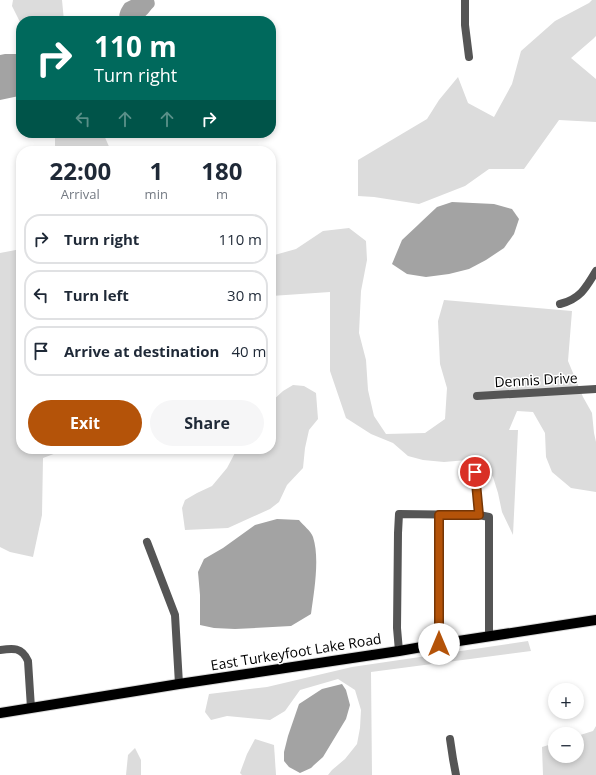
<!DOCTYPE html>
<meta charset="utf-8">
<style>
body{margin:0;font-family:"Open Sans",sans-serif;background:#f6f6f7;color:#1f2937;height:100vh;display:flex;flex-direction:column;font-size:15px;white-space:nowrap}
*{box-sizing:border-box;margin:0}
p{font-size:13px;color:#747a83}
.icon{flex:none;width:22px;height:22px;fill:none;stroke:currentColor;stroke-width:2;stroke-linecap:round;stroke-linejoin:round}
.map{position:relative;flex:1;overflow:hidden}
.drawer{position:absolute;left:16px;top:146px;width:260px;height:308px;display:flex;flex-direction:column;background:#fff;border-radius:16px;box-shadow:0 2px 6px #0003}
.drawer>*{flex:none}
.top-card{position:absolute;left:16px;top:16px;width:260px;height:122px;border-radius:16px;box-shadow:0 2px 6px #0003;background:#00695c;color:#fff;overflow:hidden}
.controls{position:absolute;left:548px;top:683px;display:grid;gap:8px}
.controls a{display:grid;place-items:center;width:36px;height:36px;border-radius:50%;background:#fff;box-shadow:0 2px 6px #0003;font-size:20px}
.pin{position:absolute;display:grid;place-items:center;width:34px;height:34px;color:#fff;margin:-17px;border:2px solid #fff;border-radius:50%;box-shadow:0 1px 4px #0007}
.me{position:absolute;width:44px;margin:-22px;rotate:0deg;stroke-linejoin:round;filter:drop-shadow(0 0 3px #0008)}
.turn{display:flex;align-items:center;gap:14px;height:84px;padding:0 12px;font-size:18px}
.turn .icon{width:52px;height:52px;stroke-width:2.5}
.turn b{display:block;font-size:28px;line-height:34px}
.lanes{display:flex;align-items:center;height:38px;padding:0 12px;background:#0003;justify-content:center;gap:20px;direction:ltr}
.lanes .off{opacity:.35}
.eta{display:flex;justify-content:space-evenly;align-items:center;height:68px;text-align:center}
.eta b{font-size:24px;font-weight:700;line-height:28px}
.button{display:flex;gap:8px;margin-top:auto;padding:8px 12px}
.button a{flex:1;height:46px;border-radius:24px;background:#b45309;color:#fff;font-size:16px;font-weight:700;line-height:46px;text-align:center}
.button a+a{background:#f6f6f7;color:#1f2937}
ul{padding:0;list-style:none}
li{display:flex;align-items:center;gap:12px;height:50px;margin:0 8px 6px;padding:0 4px;border:2px solid #e0e1e3;border-radius:16px}
li div{flex:1}
li b{display:block;font-size:15px}
li em{font-style:normal}
.map>svg:first-child{display:block}
</style>
<div class="map">
<svg width="596" height="775" viewBox="0 0 596 775">
<rect width="100%" height="100%" fill="#fff"/>
<g fill="#dcdcdc">
<polygon points="13,0 62,0 64,21 21,21 21,24 12,6"/>
<polygon points="592,0 596,0 596,36 593,39 571,58 596,79 596,122 559,120 524,169 489,169 465,186 419,204 374,197 358,196 358,160 427,119 439,100 458,77 468,103 494,117 512,84 521,51 555,21 589,3"/>
<polygon points="55,133 103,133 111,151 55,151"/>
<polygon points="349,228 366,241 367,260 361,291 359,333 366,360 368,390 374,416 386,434 425,433 445,419 447,388 440,364 438,321 444,300 572,311 568,361 583,397 592,413 594,433 596,442 596,492 571,488 552,472 546,457 545,433 533,412 517,411 509,430 518,430 513,535 502,512 498,493 493,477 481,464 467,460 444,462 423,460 408,456 393,443 371,434 346,418 330,371 330,292 271,296 271,256 296,249 323,231"/>
<polygon points="21,249 21,449 67,449 43,458 42,515 33,557 10,552 0,547 0,253"/>
<polygon points="293,385 304,386 316,393 318,419 309,430 305,448 303,468 287,485 279,502 270,509 228,528 185,530 182,508 185,500 197,493 212,486 227,468 237,449 271,449 271,402 283,391"/>
<polygon points="528,641 531,651 371,672 372,775 328,775 332,770 345,759 357,744 360,728 361,710 355,690 338,679 300,690 285,711 270,720 227,716 211,720 205,712 209,694 267,687 352,667"/>
<polygon points="596,726 596,775 543,775 542,747 555,743 555,756 577,756 577,736 593,731"/>
<polygon points="255,739 274,745 276,775 242,775 240,773 247,754"/>
<polygon points="135,748 141,760 141,775 126,775 128,755"/>
</g>
<g fill="#a3a3a3">
<path d="M131 0H154C156 6 154 6 150 11 144 19 138 21 128 21 126 21 123 21 122 20 116 17 122 7 125 3 127 2 129 1 131 0Z"/>
<polygon points="5,54 17,54 21,61 21,92 19,96 0,100 0,55"/>
<polygon points="452,202 494,204 512,209 519,219 514,234 504,248 486,260 469,269 449,274 426,277 407,274 392,264 402,240 437,207"/>
<path d="M277 519 299 520C303 525 311 531 313 537 320 558 314 592 311 614L291 626 235 629 214 628 200 625V595L198 572 204 559 223 548 255 525Z"/>
<polygon points="342,684 346,690 350,705 346,719 323,757 314,765 311,768 300,773 289,767 284,761 284,752 288,736 299,704 322,689"/>
</g>
<g fill="none" stroke-linecap="round" stroke-linejoin="round">
<g stroke="#dbdbdb" stroke-width="12">
<polyline id="major" points="0,713 179,684 399,651 439,644 596,620"/>
</g>
<g stroke="#555" stroke-width="8">
<polyline points="465,0 465,25 469,57"/>
<path d="M560 304C580 299 586 288 596 271"/>
<polyline points="477,396 596,389"/>
<polyline points="475,472 479,515"/>
<polyline points="439,515 439,644"/>
<polyline points="147,542 175,615 179,684"/>
<path d="M0 650C13 648 22 647 28 661L31 708"/>
<polyline points="399,651 397,628 398,533 399,514 479,515 489,517 489,636"/>
<polyline points="450,739 453,759 456,775"/>
</g>
<use href="#major" stroke="#000" stroke-width="10"/>
</g>
<g fill="none" stroke-linecap="round" stroke-linejoin="round">
<g stroke="#753606" stroke-width="10">
<polyline id="route" points="439,644 439,515 479,515 475,472"/>
</g>
<use href="#route" stroke="#b45309" stroke-width="7"/>
</g>
<g text-anchor="middle" stroke-width="3" stroke-linejoin="round" paint-order="stroke">
<g font-size="14" fill="#000" stroke="#fff">
<text transform="translate(536 380) rotate(-3)" y="5">Dennis Drive</text>
<text transform="translate(296 652) rotate(-9)" y="5">East Turkeyfoot Lake Road</text>
</g>
</g>
</svg>
<div class="controls">
<a>+</a>
<a>−</a>
</div>
<div class="pin" style="left:475px;top:472px;background:#d93025"><svg class="icon" aria-label="arrive" viewBox="0 0 24 24"><path d="M6 21V4h12l-3 4 3 4H6"/></svg></div>
<svg class="me" style="left:439px;top:644px" viewBox="-20 -20 40 40"><circle r="19" fill="#fff"/><path d="M0-13L10 11 0 6-10 11z" fill="#b45309"/></svg>
<div class="top-card">
<div class="turn"><svg class="icon" aria-label="right" viewBox="0 0 24 24"><path d="M7 20v-9h11M14 6l5 5-5 5"/></svg><div><b>110 m</b>Turn right</div></div>
<div class="lanes"><svg class="icon off" aria-label="left" viewBox="0 0 24 24"><path d="M17 20v-9H6M10 6l-5 5 5 5"/></svg><svg class="icon off" aria-label="ahead" viewBox="0 0 24 24"><path d="M12 20V5M6 11l6-6 6 6"/></svg><svg class="icon off" aria-label="ahead" viewBox="0 0 24 24"><path d="M12 20V5M6 11l6-6 6 6"/></svg><svg class="icon" aria-label="right" viewBox="0 0 24 24"><path d="M7 20v-9h11M14 6l5 5-5 5"/></svg></div>
</div>
<section class="drawer">
<div class="eta">
<div><b>22:00</b><p>Arrival</p></div>
<div><b>1</b><p>min</p></div>
<div><b>180</b><p>m</p></div>
</div>
<ul>
<li><svg class="icon" aria-label="right" viewBox="0 0 24 24"><path d="M7 20v-9h11M14 6l5 5-5 5"/></svg><div><b>Turn right</b></div><em>110 m</em></li>
<li><svg class="icon" aria-label="left" viewBox="0 0 24 24"><path d="M17 20v-9H6M10 6l-5 5 5 5"/></svg><div><b>Turn left</b></div><em>30 m</em></li>
<li><svg class="icon" aria-label="arrive" viewBox="0 0 24 24"><path d="M6 21V4h12l-3 4 3 4H6"/></svg><div><b>Arrive at destination</b></div><em>40 m</em></li>
</ul>
<div class="button"><a>Exit</a><a>Share</a></div>
</section>
</div>
